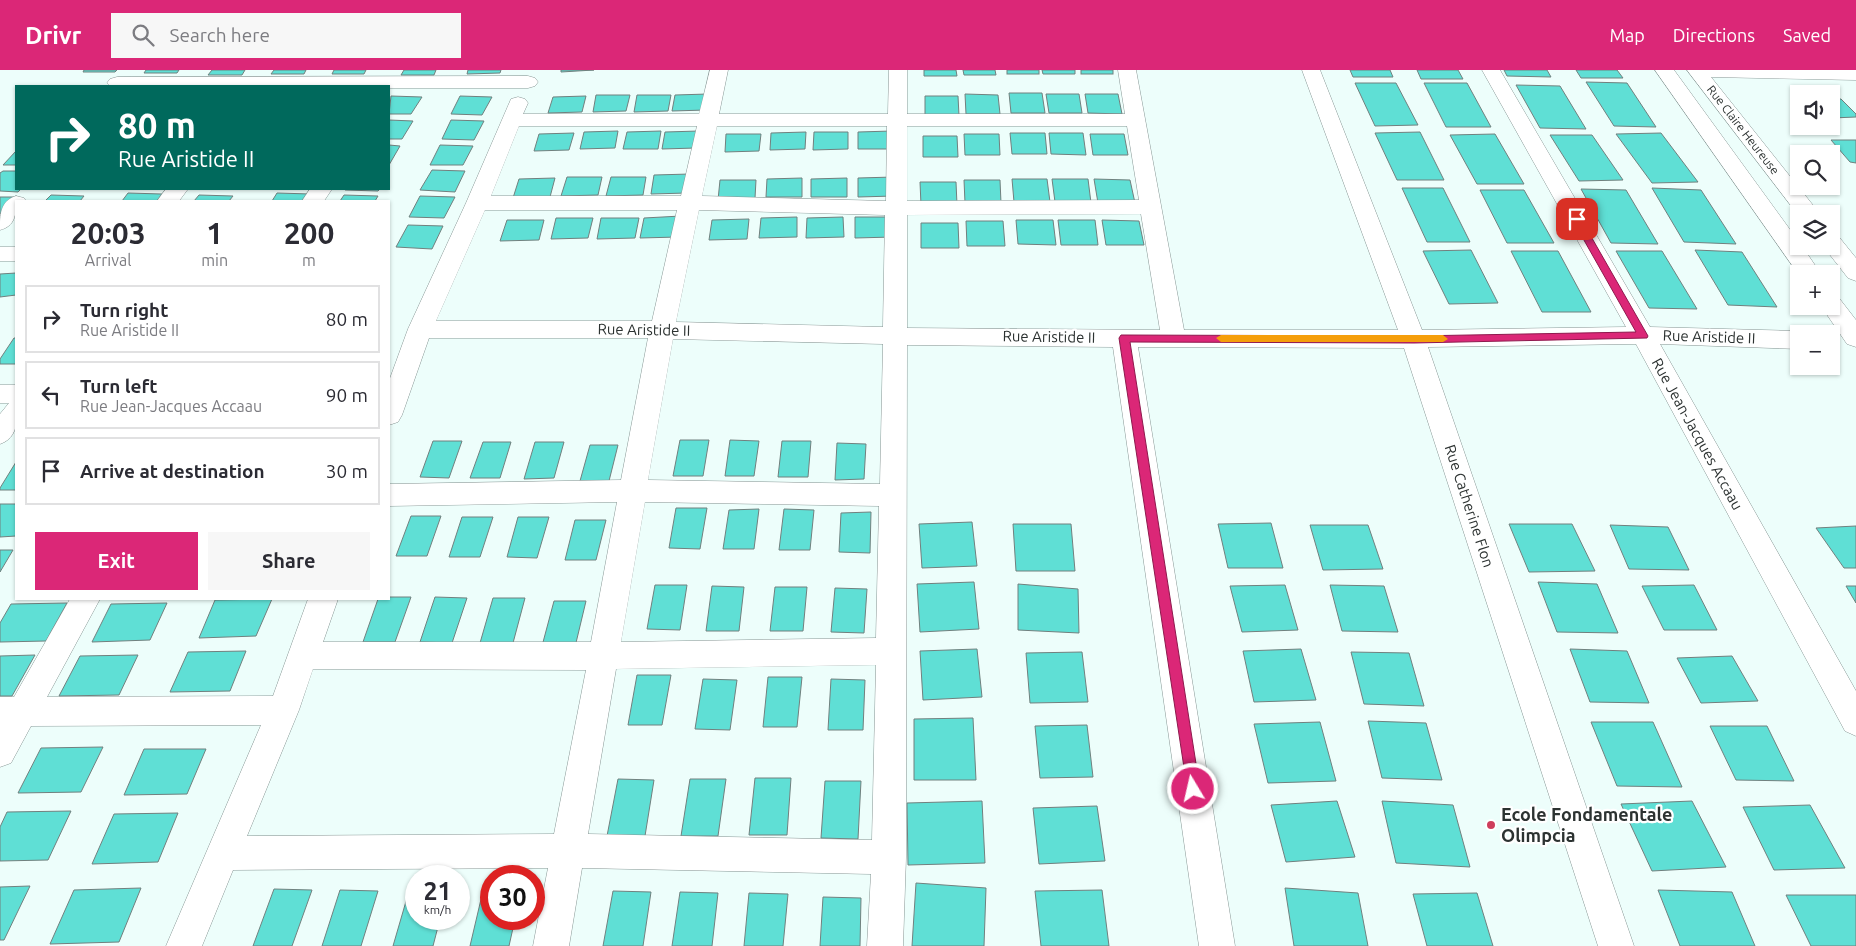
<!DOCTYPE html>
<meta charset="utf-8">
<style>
body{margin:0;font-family:Ubuntu,sans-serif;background:#f7f7f7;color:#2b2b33;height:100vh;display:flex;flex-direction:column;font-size:19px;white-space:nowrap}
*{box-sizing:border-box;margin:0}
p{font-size:16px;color:#7c7c81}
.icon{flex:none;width:28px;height:28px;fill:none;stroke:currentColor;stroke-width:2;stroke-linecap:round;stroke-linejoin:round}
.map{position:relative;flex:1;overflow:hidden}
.sheet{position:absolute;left:15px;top:130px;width:375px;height:400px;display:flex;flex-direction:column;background:#fff;border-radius:0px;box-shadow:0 1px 4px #0004}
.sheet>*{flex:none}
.hud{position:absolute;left:15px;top:15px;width:375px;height:105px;border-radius:0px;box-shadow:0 1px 4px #0004;background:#00695c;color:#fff;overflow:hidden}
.controls{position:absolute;left:1790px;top:15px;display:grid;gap:10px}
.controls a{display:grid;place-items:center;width:50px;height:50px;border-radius:0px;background:#fff;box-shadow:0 1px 4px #0004;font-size:25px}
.speed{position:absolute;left:405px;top:795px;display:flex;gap:10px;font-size:25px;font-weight:700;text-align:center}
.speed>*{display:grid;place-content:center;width:65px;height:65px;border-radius:50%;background:#fff;box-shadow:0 1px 4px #0004;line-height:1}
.speed small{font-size:12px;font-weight:400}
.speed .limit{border:8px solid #d22;background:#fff;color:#111}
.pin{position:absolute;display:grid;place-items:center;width:42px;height:42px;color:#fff;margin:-21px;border-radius:10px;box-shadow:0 2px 8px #0006}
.me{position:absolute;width:55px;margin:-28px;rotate:351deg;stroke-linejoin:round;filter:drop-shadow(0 0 4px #0008)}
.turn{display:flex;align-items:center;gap:18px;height:105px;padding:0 20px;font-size:22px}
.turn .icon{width:65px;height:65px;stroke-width:2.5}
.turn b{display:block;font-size:35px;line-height:42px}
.eta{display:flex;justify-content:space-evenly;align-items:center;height:85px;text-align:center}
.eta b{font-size:30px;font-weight:700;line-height:35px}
.cta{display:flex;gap:10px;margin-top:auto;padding:10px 20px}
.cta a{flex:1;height:58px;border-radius:0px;background:#db2777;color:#fff;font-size:20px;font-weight:700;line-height:58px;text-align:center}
.cta a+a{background:#f7f7f7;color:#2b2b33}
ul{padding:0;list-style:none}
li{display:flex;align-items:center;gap:15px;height:68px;margin:0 10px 8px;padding:0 10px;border:2px solid #e1e1e2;border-radius:0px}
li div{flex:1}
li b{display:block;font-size:19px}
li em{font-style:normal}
header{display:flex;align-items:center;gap:30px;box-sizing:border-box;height:70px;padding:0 25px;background:#db2777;color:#fff}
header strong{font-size:24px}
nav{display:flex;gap:28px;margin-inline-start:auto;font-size:18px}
.search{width:350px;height:45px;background:#f7f7f7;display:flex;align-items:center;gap:12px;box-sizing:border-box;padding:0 18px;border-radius:0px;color:#7c7c81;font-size:19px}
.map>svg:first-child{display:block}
</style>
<header>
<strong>Drivr</strong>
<div class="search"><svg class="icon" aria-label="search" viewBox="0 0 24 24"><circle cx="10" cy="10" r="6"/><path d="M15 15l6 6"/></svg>Search here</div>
<nav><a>Map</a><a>Directions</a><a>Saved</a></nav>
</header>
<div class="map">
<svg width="1856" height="876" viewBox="0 0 1856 876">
<rect width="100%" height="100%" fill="#edfefb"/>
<g fill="#5fdfd5" stroke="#71807e">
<polygon points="84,0 117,0 115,2 83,2"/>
<polygon points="146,0 179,0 177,3 144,3"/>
<polygon points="212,0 245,0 242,5 208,5"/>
<polygon points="274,0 306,0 304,4 271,4"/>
<polygon points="334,0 366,0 364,4 332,4"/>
<polygon points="404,0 436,0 434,5 401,5"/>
<polygon points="468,0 501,0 500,3 467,4"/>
<polygon points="561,0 594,0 561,2"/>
<polygon points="924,0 956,0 957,6 924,6"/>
<polygon points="963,0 995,0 996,5 964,5"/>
<rect x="1007" y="0" width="32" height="4"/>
<polygon points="1042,0 1075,0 1075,4 1043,4"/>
<rect x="1081" y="0" width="32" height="4"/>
<polygon points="1350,0 1390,0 1393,7 1353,7"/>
<polygon points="1417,0 1458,0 1463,9 1421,9"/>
<polygon points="1504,0 1547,0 1551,7 1507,6"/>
<polygon points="1576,0 1617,0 1623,8 1581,8"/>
<polygon points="1586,12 1627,13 1656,57 1614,56"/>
<polygon points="1355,13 1396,13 1418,55 1375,56"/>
<polygon points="1424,13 1467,13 1491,57 1446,57"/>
<polygon points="1516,15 1560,16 1586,59 1540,58"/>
<polygon points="1009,23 1042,23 1045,43 1011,43"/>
<polygon points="708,24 706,40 672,41 675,25"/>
<polygon points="965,24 998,25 1000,44 966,44"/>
<polygon points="1046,24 1079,24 1082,43 1049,43"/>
<polygon points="1085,24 1118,24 1122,44 1088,43"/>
<polygon points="596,25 630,25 626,41 593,42"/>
<polygon points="637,25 671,25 668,41 634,42"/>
<polygon points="391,26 422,27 411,44 389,44"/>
<polygon points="460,26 492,27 482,45 451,44"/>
<polygon points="586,26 582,42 548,43 553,27"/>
<polygon points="925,26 958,26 959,46 925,45"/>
<polygon points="1831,29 1841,29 1856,44 1856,47 1832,48"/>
<polygon points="389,50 413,51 402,69 389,69"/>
<polygon points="451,50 484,51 474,70 442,69"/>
<polygon points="618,61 615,78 580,79 584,62"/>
<polygon points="661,61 658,79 623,79 627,62"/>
<polygon points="699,61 696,78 662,79 665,62"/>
<polygon points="892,61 893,79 858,79 858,62"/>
<polygon points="806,62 805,79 770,80 771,63"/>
<polygon points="814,62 848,62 848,79 813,80"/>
<polygon points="1420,62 1444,110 1397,110 1375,63"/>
<polygon points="574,63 569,80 534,81 539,64"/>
<polygon points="1010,63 1045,63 1047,84 1012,84"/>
<polygon points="1049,63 1083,63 1086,85 1051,84"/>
<polygon points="1661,63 1698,112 1652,113 1616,64"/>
<polygon points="726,64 761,64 759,81 725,82"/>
<polygon points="964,64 999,64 1000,85 965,85"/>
<polygon points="1090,64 1124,64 1128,85 1093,85"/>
<polygon points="1495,64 1524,114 1477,114 1450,65"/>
<polygon points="1550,65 1592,65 1623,110 1579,111"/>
<polygon points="923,66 957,66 958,87 923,87"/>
<polygon points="1831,70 1856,70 1856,93 1850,92"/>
<polygon points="389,75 400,76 389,95"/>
<polygon points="440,75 473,76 463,95 430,95"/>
<polygon points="16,81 16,95 3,95"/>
<polygon points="432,100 465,101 455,122 420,120"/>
<polygon points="3,101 16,101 16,119 21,119 18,122 0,121 0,103"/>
<polygon points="690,104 687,123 651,124 654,105"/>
<polygon points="567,107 602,107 598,125 561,126"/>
<polygon points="611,107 646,107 643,125 606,126"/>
<polygon points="894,107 894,126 858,127 858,108"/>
<polygon points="555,108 550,127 513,128 519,109"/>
<polygon points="802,108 802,127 766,127 767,109"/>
<polygon points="847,108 847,127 811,127 811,109"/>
<polygon points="1012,109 1047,109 1050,132 1014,132"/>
<polygon points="1052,109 1088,109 1091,133 1055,132"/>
<polygon points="1094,109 1130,110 1135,133 1098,133"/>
<polygon points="720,110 756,110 755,128 718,130"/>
<polygon points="964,110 1000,110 1001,133 965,133"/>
<polygon points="920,112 956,112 957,135 921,135"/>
<polygon points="1402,118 1443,118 1470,172 1427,172"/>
<polygon points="1652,118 1701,120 1736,174 1684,172"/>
<polygon points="345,119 380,119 378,121 345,120"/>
<polygon points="1581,119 1626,120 1658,174 1611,173"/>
<polygon points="1480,120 1524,120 1554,173 1507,173"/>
<polygon points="128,123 162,124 157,131 122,131"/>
<polygon points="277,123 311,124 307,131 272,131"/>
<polygon points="51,125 84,126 80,131 45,131"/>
<polygon points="199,125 233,126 229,131 194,131"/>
<polygon points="344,125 378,126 375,131 340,131"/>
<polygon points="420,126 455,127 444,148 409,147"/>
<polygon points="0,127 15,127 0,144"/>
<polygon points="681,146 678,167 640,168 644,148"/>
<polygon points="797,147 797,167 759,168 761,148"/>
<polygon points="843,147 844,167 806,168 807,148"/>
<polygon points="855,147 892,147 893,167 855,168"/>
<polygon points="556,148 593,148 588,168 551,169"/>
<polygon points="601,148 639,148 635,168 597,169"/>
<polygon points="749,149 747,169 709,170 712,150"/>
<polygon points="507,150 544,150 539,170 500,171"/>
<polygon points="1016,150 1053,150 1056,175 1018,174"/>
<polygon points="1058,150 1095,150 1098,175 1061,175"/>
<polygon points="1102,150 1139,151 1144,175 1106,175"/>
<polygon points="966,151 1003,151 1005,176 967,176"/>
<polygon points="921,153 958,153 959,178 921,178"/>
<polygon points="408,155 443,156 432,179 396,177"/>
<polygon points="1471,180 1498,233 1449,234 1423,181"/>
<polygon points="1695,180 1742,182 1777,237 1728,235"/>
<polygon points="1511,181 1558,181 1591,242 1542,242"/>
<polygon points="1616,181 1662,181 1697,239 1649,238"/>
<polygon points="16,203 16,225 0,227 0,204"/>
<polygon points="14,268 16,268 16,294 0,294 0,289"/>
<polygon points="680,370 709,370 703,406 673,406"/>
<polygon points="730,370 759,371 754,406 725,406"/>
<polygon points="433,371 462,371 449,408 420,407"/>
<polygon points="782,371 811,371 808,407 778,407"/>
<polygon points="483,372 511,372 500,408 470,408"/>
<polygon points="535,372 564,372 554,408 524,409"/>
<polygon points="837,373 866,374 864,409 835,410"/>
<polygon points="590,375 618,375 609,411 580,411"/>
<polygon points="16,392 16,420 0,420 0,418"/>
<polygon points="0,434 16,434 16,466 0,467"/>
<polygon points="676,438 707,438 700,479 669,478"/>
<polygon points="759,439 754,479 723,479 729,440"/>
<polygon points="784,439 814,440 810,480 779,480"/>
<polygon points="871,442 870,483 839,482 841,443"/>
<polygon points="411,446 441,446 427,486 396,486"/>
<polygon points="462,447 493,447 480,487 449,487"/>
<polygon points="518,447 549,447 537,488 507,487"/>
<polygon points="575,450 606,450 596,490 565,490"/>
<polygon points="972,452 977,496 922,498 919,454"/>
<polygon points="1271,453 1283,498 1228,498 1218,454"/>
<polygon points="1013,454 1071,454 1075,501 1016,501"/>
<polygon points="1509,454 1572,454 1595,501 1529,502"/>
<polygon points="1310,455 1368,455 1383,499 1323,500"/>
<polygon points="1610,455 1668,457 1689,500 1629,499"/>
<polygon points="1856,456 1856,498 1844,498 1816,458"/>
<polygon points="0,480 13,480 0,502"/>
<polygon points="974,512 979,559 920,562 917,514"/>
<polygon points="1538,512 1597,514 1618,563 1557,562"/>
<polygon points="1018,514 1078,519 1079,563 1018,560"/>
<polygon points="655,515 687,515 680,560 647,559"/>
<polygon points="1285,515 1298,560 1242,562 1230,516"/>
<polygon points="1330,515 1384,516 1398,562 1342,561"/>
<polygon points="1694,515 1717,560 1664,560 1642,516"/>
<polygon points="712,516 744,517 739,561 706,561"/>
<polygon points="1846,516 1856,516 1856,533"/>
<polygon points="775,517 807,517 803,561 770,561"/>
<polygon points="835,518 867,519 864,563 831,562"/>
<polygon points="389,527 411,527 395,572 363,572 378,529 389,529"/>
<polygon points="435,527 467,528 452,573 420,572"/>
<polygon points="493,528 525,528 513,573 480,573"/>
<polygon points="272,529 256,566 199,568 215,530"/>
<polygon points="554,531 586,531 575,577 542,576"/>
<polygon points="67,533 46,571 0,572 0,553 11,534"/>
<polygon points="167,533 150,570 92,572 111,534"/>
<polygon points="977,579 982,627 923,630 920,581"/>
<polygon points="1301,579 1316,630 1254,632 1243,581"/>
<polygon points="1570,579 1627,581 1649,633 1590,632"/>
<polygon points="246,581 230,621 170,622 188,582"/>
<polygon points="1082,582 1088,632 1030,633 1026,583"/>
<polygon points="1351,582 1409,583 1424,636 1364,634"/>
<polygon points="35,585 12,626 0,626 0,586"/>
<polygon points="138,585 119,625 59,626 80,586"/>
<polygon points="1732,586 1758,631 1701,633 1677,588"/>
<polygon points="637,605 671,605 662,655 628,655"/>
<polygon points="768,607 802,607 797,657 763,657"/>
<polygon points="703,609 737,610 730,660 695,659"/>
<polygon points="831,609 865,610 863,660 828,660"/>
<polygon points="973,648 976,710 914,710 914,649"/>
<polygon points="1368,651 1426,653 1442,710 1382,708"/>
<polygon points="1320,652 1336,711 1268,713 1254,654"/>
<polygon points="1591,652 1653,652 1682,717 1617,716"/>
<polygon points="1087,655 1093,707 1040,708 1035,656"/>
<polygon points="1710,656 1767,656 1794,711 1736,710"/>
<polygon points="103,677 81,722 18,723 41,678"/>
<polygon points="144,679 206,679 187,724 124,725"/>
<polygon points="755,708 791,708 787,765 749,765"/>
<polygon points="618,709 654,710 645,766 607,766"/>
<polygon points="690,709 726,709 718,766 681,766"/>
<polygon points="825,711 861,711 858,769 821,768"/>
<polygon points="982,731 985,793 908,795 907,733"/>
<polygon points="1337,731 1355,787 1286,792 1271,735"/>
<polygon points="1382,731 1453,735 1470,797 1396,793"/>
<polygon points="1692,731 1726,797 1652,801 1621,734"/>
<polygon points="1810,735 1845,798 1774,800 1743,737"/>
<polygon points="1097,736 1105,791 1039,794 1033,738"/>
<polygon points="71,741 48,790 0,791 0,757 7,742"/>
<polygon points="178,743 158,792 92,794 114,744"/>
<polygon points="916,813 986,818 984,876 912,876"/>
<polygon points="30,816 4,870 0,870 0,817"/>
<polygon points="141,818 119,872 50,874 74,820"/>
<polygon points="1285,818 1358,823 1368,876 1294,876"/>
<polygon points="274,819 312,820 292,876 253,876"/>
<polygon points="340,820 378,821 361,876 322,876"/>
<polygon points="1102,820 1109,876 1041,876 1035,821"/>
<polygon points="1658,820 1732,822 1755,876 1680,876"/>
<polygon points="409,821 416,822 416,849 440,849 433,876 393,876"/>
<polygon points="613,821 651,822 643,876 603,876"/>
<polygon points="680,822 718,823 712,876 672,876"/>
<polygon points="749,823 788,824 783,876 744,876"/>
<polygon points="1477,823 1493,876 1427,876 1413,824"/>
<polygon points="482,825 491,826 491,849 515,849 509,876 470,876"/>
<polygon points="1786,825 1856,825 1856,876 1811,876"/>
<polygon points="823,827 861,828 860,876 820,876"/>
</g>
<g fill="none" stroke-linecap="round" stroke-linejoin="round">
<g stroke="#889795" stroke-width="1">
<g id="minor">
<path d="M710 0H728L719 44H888L889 0H907V44H1125L1118 0H1136L1184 260H1398L1302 0H1320L1422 260 1626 257 1482 0H1500L1650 257 1799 261 1807 264H1799V279L1660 274 1856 621V666L1845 661 1636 274 1428 277 1634 876H1598L1404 278 1138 277 1235 876H1199L1113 277 907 275 906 787 903 876H867L871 804 582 798 569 876H533L548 798 233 800 202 876H166L261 655 31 656 11 693 0 697V627H14L70 529H100L47 627 273 626 308 529H338L323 572H591L617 432 389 436V414L621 410 648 268H429L402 345 398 352 389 355V311L408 259 466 133 511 29 518 27 525 29 528 33 523 44H699ZM519 56H697L681 126H491ZM717 56H887L886 131 702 126ZM907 56H1127L1139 130 907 131ZM485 140H677L652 251H436ZM699 140 885 145 883 257 676 252ZM1141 144 1160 260 907 258V145ZM673 269 883 274 880 414 648 410ZM645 432 879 436 876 568 621 572ZM876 595 872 770 588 764 616 599ZM313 599 586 600 554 764 247 766 299 640Z"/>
<polygon points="1655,0 1674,0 1799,172 1799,176 1802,176 1821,204 1799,205"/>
<polygon points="1687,0 1856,0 1856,10 1711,7 1820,144 1799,144 1799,146"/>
<polygon points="528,6 535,8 538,12 535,16 528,18 389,18 389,16 110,16 107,13 110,9 117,7"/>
<polygon points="166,119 188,119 179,131 157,131"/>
<polygon points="310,119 332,119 324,131 302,131"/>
<path d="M16 126 24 128 26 131H16C16 145 15 156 0 160 0 145 0 131 16 126Z"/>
<polygon points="1831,165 1839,167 1856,188 1856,211 1848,208 1823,176 1831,176"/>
<rect x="0" y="177" width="16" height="14"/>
<polygon points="1831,226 1839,228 1856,250 1856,277 1847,274 1821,236 1831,236"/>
<path d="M0 315H16C16 335 24 366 0 374V344L9 333H0Z"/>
</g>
</g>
<use href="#minor" fill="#fff" fill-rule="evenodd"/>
</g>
<polygon fill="#db2777" stroke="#8e194d" points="1577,146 1581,149 1648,266 1647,268 1414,273 1130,272 1200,719 1198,724 1193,726 1188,724 1119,268 1121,265 1414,266 1636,262 1572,149"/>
<polygon fill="#f59e0b" points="1221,265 1443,265 1448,269 1443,272 1221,272 1216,268"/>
<circle fill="#ce3e5c" stroke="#fff" stroke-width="2" cx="1491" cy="755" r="5"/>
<g text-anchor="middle" stroke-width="4.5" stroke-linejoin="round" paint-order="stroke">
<g font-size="12" fill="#2c3231" stroke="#fff">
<text transform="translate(1743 60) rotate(52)" y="4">Rue Claire Heureuse</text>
</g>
<g font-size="15" fill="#2c3231" stroke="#fff">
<text transform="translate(644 260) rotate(1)" y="5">Rue Aristide II</text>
<text transform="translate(1049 267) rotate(1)" y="5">Rue Aristide II</text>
<text transform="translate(1709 267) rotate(2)" y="5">Rue Aristide II</text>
<text transform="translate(1697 364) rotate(61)" y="5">Rue Jean-Jacques Accaau</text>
<text transform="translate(1469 436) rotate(72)" y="5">Rue Catherine Flon</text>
</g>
<g font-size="18" font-weight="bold" fill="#2c3231" stroke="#fff" text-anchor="start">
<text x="1501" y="751">Ecole Fondamentale<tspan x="1501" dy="21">Olimpcia</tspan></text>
</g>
</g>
</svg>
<div class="controls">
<a><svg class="icon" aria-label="sound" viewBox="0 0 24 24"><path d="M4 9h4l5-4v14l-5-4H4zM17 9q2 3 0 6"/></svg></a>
<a><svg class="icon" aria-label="search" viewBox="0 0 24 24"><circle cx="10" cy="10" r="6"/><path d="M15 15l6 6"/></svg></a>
<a><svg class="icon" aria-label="layers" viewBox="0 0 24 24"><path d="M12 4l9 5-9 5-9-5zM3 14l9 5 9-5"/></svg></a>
<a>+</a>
<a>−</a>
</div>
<div class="speed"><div>21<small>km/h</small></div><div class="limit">30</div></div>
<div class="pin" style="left:1577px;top:149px;background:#d93025"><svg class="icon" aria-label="arrive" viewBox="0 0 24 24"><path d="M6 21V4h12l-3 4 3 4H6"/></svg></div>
<svg class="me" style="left:1193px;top:719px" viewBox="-20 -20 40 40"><circle r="17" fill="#db2777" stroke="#fff" stroke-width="3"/><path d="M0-11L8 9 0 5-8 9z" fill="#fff"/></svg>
<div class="hud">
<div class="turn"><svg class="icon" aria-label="right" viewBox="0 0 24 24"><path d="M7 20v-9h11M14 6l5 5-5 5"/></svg><div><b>80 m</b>Rue Aristide II</div></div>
</div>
<section class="sheet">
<div class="eta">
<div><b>20:03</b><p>Arrival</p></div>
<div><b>1</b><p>min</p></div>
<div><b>200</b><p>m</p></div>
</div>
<ul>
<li><svg class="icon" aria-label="right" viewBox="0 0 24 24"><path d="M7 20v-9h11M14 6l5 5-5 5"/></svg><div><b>Turn right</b><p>Rue Aristide II</p></div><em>80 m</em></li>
<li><svg class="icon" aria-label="left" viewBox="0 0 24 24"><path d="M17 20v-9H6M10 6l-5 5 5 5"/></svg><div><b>Turn left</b><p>Rue Jean-Jacques Accaau</p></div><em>90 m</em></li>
<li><svg class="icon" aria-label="arrive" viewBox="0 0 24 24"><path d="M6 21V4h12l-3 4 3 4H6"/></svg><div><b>Arrive at destination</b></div><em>30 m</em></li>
</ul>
<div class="cta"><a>Exit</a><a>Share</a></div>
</section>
</div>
